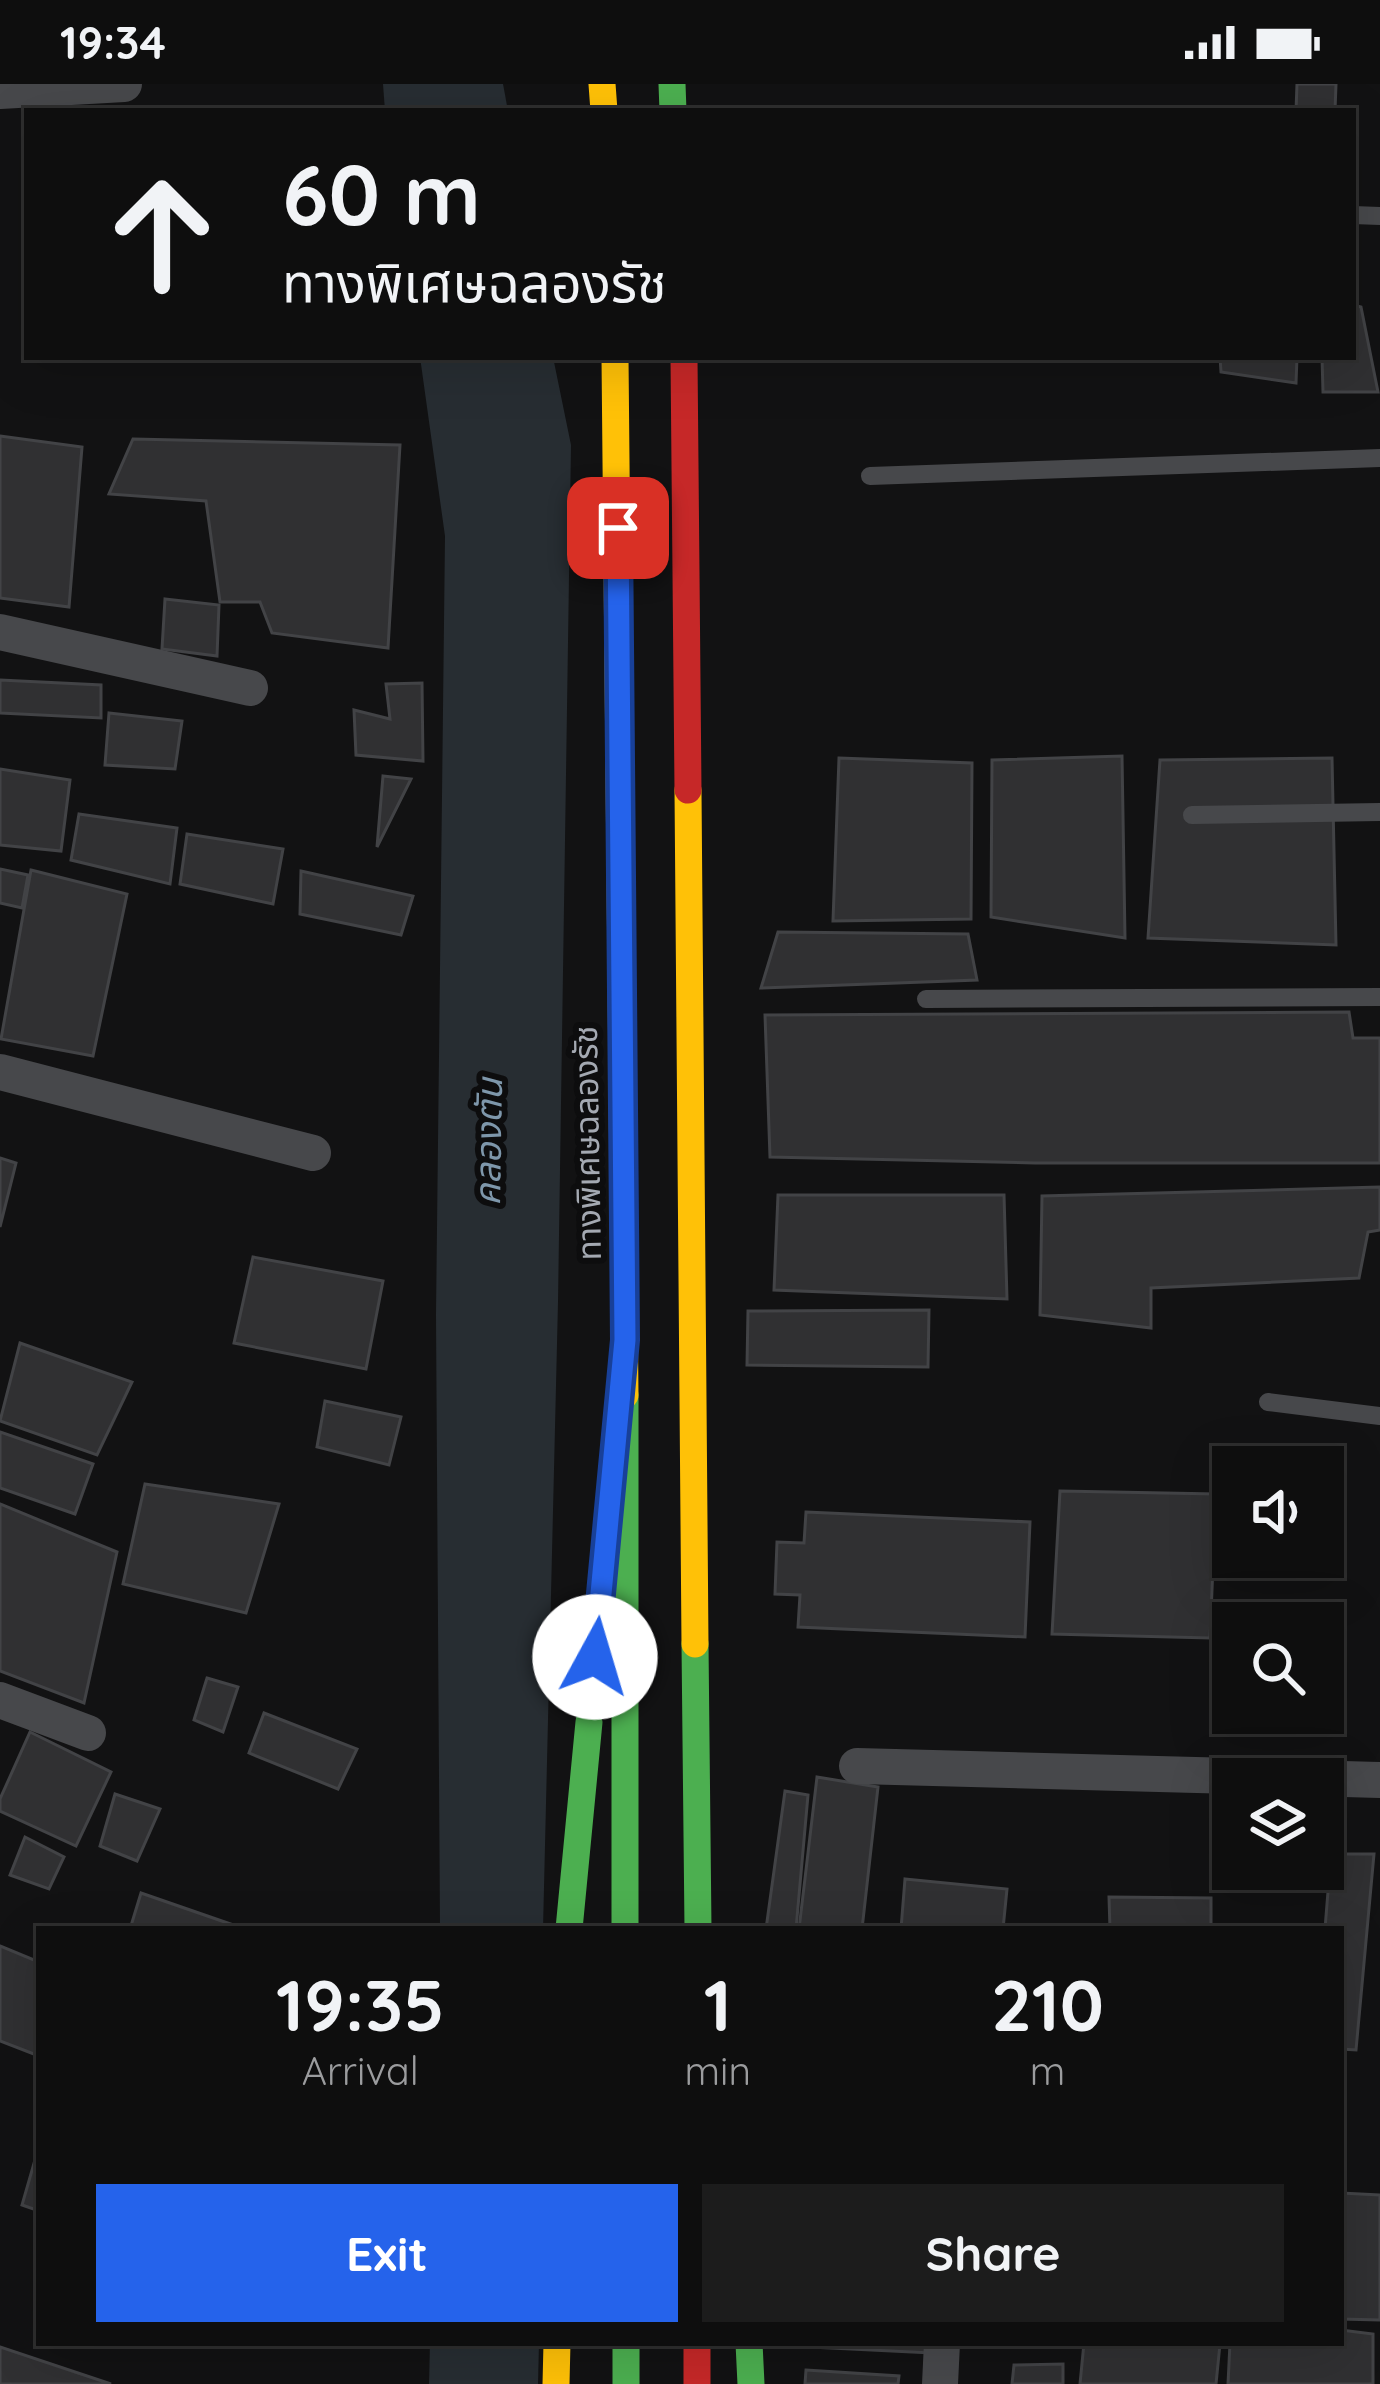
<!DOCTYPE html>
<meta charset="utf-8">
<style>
body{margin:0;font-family:Quicksand,"Noto Sans Thai",sans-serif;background:#1c1c1c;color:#f1f3f6;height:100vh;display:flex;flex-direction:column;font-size:45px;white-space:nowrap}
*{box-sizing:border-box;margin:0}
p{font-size:39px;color:#9b9c9e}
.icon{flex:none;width:66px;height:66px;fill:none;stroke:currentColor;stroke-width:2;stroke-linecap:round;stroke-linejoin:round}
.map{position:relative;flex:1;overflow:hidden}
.panel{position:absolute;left:36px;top:1842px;width:1308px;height:420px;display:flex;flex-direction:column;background:#0e0e0e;border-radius:0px;box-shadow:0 12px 48px #0002,0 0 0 3px #2e2e2e}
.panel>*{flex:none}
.guide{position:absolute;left:24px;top:24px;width:1332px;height:252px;border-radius:0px;box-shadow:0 12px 48px #0002,0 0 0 3px #2e2e2e;background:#0e0e0e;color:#f1f3f6;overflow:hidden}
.buttons{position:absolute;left:1212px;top:1362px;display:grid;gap:24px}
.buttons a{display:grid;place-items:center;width:132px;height:132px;border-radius:0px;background:#0e0e0e;box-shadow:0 12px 48px #0002,0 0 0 3px #2e2e2e;font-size:60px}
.pin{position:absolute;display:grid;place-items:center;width:102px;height:102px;color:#fff;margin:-51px;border-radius:24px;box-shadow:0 6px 18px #0006}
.me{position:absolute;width:132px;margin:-66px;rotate:6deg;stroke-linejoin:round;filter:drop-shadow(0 0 9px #0008)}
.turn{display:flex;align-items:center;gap:42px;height:252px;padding:0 60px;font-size:54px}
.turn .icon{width:156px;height:156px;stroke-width:2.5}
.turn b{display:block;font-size:84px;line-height:102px}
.eta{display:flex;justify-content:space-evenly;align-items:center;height:204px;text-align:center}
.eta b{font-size:72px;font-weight:800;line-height:84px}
.cta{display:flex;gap:24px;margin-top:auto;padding:24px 60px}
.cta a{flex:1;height:138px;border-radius:0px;background:#2563eb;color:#fff;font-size:48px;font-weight:800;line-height:138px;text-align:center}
.cta a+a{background:#1c1c1c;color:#f1f3f6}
.status{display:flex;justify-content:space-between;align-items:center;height:84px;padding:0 60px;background:#0e0e0e;direction:ltr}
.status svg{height:33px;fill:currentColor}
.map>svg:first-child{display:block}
</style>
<div class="status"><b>19:34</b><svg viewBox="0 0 49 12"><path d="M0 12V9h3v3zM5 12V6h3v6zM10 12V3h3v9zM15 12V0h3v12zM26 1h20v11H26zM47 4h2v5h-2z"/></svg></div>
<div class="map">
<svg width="1380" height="2300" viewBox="0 0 1380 2300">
<rect width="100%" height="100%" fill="#121213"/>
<g fill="#272d32">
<polygon points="383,0 503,0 508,27 385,27"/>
<polygon points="420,273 553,273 571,361 558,1218 543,1845 440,1845 436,1231 445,452"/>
<polygon points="430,2259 539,2259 538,2300 429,2300"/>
</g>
<g fill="#303032" stroke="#424346" stroke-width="3">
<polygon points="1297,0 1336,0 1335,27 1296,27"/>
<polygon points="1353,221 1361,223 1378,308 1323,308 1322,273 1353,273"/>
<polygon points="1220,273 1297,273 1296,299 1221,288"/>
<polygon points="0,352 82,363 69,523 0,514"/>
<polygon points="133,355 400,361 388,564 272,549 260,518 220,518 206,417 109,410"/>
<polygon points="165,515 219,521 217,572 162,565"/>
<polygon points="0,596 101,601 101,634 0,629"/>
<polygon points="422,599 423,677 356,671 354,626 390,635 386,600"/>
<polygon points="109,629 182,637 175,685 105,681"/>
<polygon points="1122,672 1125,854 991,833 992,676"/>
<polygon points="839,674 972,679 971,835 833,837"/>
<polygon points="1332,674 1336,861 1148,854 1160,676"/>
<polygon points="0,685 70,696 61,767 0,761"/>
<polygon points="383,692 411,695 377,763"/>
<polygon points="79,730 177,744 170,800 71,776"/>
<polygon points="187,750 283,765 273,820 180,800"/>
<polygon points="0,785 28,791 22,824 0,819"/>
<polygon points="31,786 127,810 93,972 1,955"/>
<polygon points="301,787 413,812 401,851 300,830"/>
<polygon points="778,848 968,850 977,896 761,904"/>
<polygon points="1349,928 1353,954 1380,954 1380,1079 1035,1079 770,1073 765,931"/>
<polygon points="0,1074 16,1079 0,1143"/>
<polygon points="1380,1103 1380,1146 1368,1148 1359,1194 1151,1204 1151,1244 1040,1231 1042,1112"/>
<polygon points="778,1111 1004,1111 1007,1215 774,1206"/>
<polygon points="253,1173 383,1197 366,1285 234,1259"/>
<polygon points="929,1226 928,1283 747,1281 748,1227"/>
<polygon points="20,1259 132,1298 97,1371 0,1337"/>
<polygon points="325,1317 401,1333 389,1381 317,1363"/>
<polygon points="0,1348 93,1380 75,1430 0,1404"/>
<polygon points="145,1400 279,1420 246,1529 123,1500"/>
<polygon points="1060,1407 1216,1410 1210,1554 1052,1550"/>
<polygon points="0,1420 117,1468 84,1619 0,1587"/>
<polygon points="806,1428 1030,1438 1025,1553 798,1543 800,1511 775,1510 777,1458 804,1459"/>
<polygon points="207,1594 238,1603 223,1648 194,1636"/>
<polygon points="264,1629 357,1665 338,1705 249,1669"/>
<polygon points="30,1648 111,1688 76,1762 0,1727 0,1715"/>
<polygon points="817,1693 878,1703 862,1845 799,1845"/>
<polygon points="785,1707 808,1711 796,1845 766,1845"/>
<polygon points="115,1710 160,1725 137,1777 100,1762"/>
<polygon points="25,1753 64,1773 49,1805 10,1791"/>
<polygon points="1331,1770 1374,1770 1356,1966 1341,1965 1341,1845 1325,1845"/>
<polygon points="905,1795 1007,1805 1003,1845 901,1845"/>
<polygon points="141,1809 245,1845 130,1845"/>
<polygon points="1109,1813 1211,1814 1211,1845 1110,1845"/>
<polygon points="0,1862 39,1878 39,1972 0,1957"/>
<polygon points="39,2062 39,2127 22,2121"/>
<polygon points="1341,2109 1380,2111 1380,2236 1341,2235"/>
<polygon points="1341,2246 1373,2250 1373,2300 1228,2300 1230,2259 1341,2259"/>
<polygon points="813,2259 932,2259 931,2269 812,2263"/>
<polygon points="1084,2259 1220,2260 1216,2300 1080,2300"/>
<polygon points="0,2263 111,2300 0,2300"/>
<polygon points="1063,2280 1063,2300 1012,2300 1014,2281"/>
<polygon points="806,2286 899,2292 898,2300 805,2300"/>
</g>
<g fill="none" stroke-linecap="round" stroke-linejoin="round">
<g stroke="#47484b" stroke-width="18">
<polyline points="1353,131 1380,132"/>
<polyline points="870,392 1380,374"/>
<polyline points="1192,731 1380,728"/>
<polyline points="926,915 1380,913"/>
<polyline points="1268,1318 1380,1332"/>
</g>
<g stroke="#47484b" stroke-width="36">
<polyline points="0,7 124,0"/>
<polyline points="0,548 250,604"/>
<polyline points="0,988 313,1069"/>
<polyline points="0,1616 88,1649"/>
<polyline points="857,1682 1380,1696"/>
<polyline points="940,2300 942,2259"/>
</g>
<g stroke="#4caf50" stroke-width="27">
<polyline points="672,0 673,27"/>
<polyline points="625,1311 625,1845"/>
<polyline points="695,1560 698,1845"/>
<polyline points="569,1845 589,1638"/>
<polyline points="626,2259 626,2300"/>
<polyline points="749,2259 751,2300"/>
</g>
<g stroke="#ffc107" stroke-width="27">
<polyline points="602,0 604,27"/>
<polyline points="615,273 625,1311"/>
<polyline points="688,706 695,1560"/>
<polyline points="556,2300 557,2259"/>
</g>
<g stroke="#c62828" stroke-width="27">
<polyline points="684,273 688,706"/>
<polyline points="697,2259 697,2300"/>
</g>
</g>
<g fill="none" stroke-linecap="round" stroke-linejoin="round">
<g stroke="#184099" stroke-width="30">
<polyline id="route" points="595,1573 625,1256 618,444"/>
</g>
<use href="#route" stroke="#2563eb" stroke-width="21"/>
</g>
<g text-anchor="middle" stroke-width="12" stroke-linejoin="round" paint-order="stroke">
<g font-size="33" fill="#a4a9b2" stroke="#0d0d0e">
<text transform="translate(587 1059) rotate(-91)" y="12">ทางพิเศษฉลองรัช</text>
</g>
<g font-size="36" font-style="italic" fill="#7e97ab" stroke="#0d0d0e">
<text transform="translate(488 1058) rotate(-89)" y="13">คลองตัน</text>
</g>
</g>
</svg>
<div class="buttons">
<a><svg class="icon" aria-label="sound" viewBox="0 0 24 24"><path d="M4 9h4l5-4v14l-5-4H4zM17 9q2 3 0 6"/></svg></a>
<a><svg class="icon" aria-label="search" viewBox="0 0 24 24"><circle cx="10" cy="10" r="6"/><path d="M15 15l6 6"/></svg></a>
<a><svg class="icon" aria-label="layers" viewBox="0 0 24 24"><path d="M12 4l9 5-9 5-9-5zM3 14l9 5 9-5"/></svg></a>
</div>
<div class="pin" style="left:618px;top:444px;background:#d93025"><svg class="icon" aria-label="arrive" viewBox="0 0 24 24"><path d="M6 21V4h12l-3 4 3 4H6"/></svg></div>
<svg class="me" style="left:595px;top:1573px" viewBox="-20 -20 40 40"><circle r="19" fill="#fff"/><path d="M0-13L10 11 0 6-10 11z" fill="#2563eb"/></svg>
<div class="guide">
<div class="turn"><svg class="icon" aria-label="ahead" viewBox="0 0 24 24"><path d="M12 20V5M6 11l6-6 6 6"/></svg><div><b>60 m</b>ทางพิเศษฉลองรัช</div></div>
</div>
<section class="panel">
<div class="eta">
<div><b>19:35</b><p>Arrival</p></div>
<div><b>1</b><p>min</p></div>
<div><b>210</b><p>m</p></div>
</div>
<div class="cta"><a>Exit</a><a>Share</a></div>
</section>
</div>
